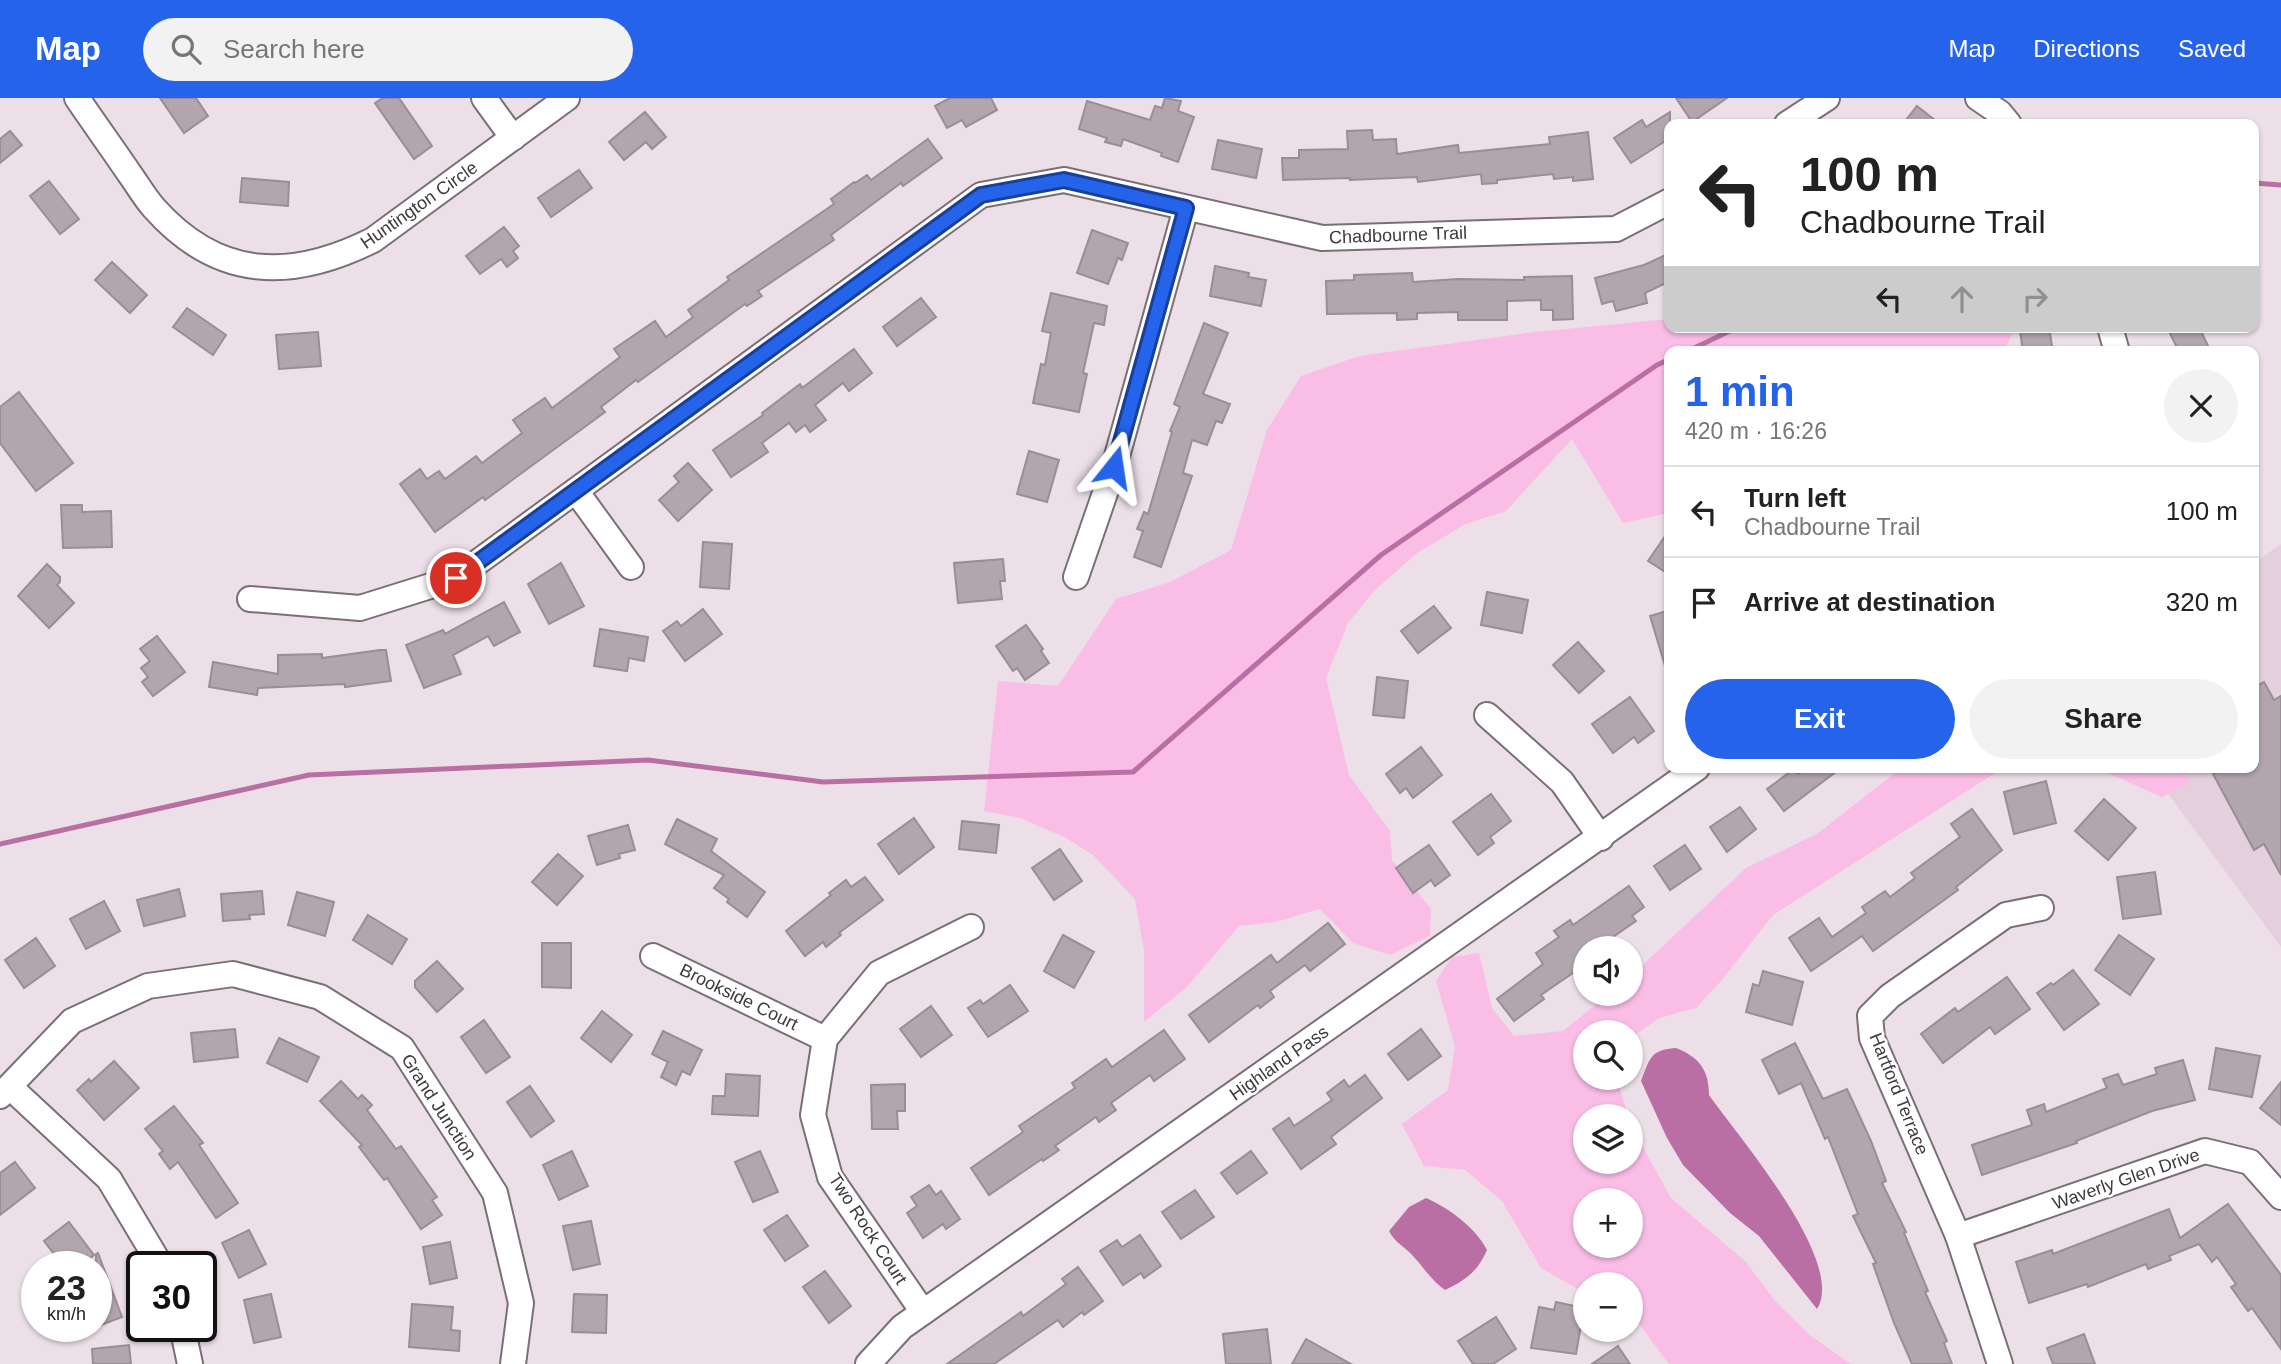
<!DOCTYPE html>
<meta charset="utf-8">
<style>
body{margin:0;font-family:Helvetica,sans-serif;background:#f2f2f2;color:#222;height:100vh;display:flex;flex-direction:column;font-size:26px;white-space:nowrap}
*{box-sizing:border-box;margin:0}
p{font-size:23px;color:#767676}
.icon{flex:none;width:38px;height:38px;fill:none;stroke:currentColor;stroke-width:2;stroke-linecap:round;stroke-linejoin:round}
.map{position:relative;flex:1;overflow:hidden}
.drawer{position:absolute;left:1664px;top:248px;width:595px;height:427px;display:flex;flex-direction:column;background:#fff;border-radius:14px;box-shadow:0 2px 5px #0004}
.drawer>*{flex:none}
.top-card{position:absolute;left:1664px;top:21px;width:595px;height:214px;border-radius:14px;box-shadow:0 2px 5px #0004;background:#fff;color:#222;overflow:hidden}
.buttons{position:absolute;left:1573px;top:838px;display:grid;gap:14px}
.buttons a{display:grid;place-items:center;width:70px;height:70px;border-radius:50%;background:#fff;box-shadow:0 2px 5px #0004;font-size:35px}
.speed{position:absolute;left:21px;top:1153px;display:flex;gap:14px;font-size:35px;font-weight:700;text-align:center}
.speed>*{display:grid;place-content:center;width:91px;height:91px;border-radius:50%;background:#fff;box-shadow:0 2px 5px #0004;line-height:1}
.speed small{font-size:18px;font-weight:400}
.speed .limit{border:4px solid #111;border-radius:10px;background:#fff;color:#111}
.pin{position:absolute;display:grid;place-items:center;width:60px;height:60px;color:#fff;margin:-30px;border:4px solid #fff;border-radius:50%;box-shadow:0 2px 7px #0007}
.me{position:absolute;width:77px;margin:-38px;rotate:15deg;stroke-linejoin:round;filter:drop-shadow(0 0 5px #0008)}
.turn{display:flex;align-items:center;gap:24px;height:147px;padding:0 21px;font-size:32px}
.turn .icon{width:91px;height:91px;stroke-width:2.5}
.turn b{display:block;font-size:49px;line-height:60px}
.lanes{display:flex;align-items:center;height:66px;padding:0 21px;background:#0003;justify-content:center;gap:35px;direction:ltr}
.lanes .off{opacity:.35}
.round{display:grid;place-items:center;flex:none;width:74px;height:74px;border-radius:37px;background:#f2f2f2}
.headline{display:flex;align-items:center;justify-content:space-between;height:119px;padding:0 21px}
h1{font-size:42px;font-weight:700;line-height:52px;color:#2563eb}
.button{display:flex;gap:14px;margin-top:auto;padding:14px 21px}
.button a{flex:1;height:80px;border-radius:42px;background:#2563eb;color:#fff;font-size:28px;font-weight:700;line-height:80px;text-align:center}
.button a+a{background:#f2f2f2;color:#222}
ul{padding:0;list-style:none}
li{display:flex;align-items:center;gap:21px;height:91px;padding:0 21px;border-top:2px solid #e0e0e0}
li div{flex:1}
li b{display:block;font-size:26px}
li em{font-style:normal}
header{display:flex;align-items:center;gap:42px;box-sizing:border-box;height:98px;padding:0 35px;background:#2563eb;color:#fff}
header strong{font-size:33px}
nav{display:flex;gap:38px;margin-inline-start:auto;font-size:24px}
.search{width:490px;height:63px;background:#f2f2f2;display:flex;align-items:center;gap:18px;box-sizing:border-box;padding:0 24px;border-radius:38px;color:#767676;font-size:26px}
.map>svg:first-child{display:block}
</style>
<header>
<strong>Map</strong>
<div class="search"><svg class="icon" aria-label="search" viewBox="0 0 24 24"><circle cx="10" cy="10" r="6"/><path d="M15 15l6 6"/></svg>Search here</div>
<nav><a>Map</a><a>Directions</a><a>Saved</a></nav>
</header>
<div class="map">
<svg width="2281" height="1266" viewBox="0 0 2281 1266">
<rect width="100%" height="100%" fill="#eddfe8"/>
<polygon fill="#e4d0dc" points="2281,446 2281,849 2149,670 2254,670 2254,465"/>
<g fill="#fabde6" fill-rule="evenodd">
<polygon points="1669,221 1670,229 2015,229 2004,254 1670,254 1669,415 1623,425 1572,341 1506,413 1466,426 1417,455 1374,493 1348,525 1326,580 1349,677 1390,733 1392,762 1431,811 1430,838 1390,857 1353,845 1320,811 1275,824 1239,828 1187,889 1144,924 1144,853 1135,801 1093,757 1064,739 1020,720 984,713 998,583 1058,588 1116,501 1170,484 1231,452 1267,332 1301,278 1359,258 1535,234"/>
<path d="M1901 670H2003L1773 817 1722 882 1696 910 1659 920 1631 940V934H1586V980H1617L1628 1018H1586V1064H1631V1028L1671 1100 1745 1163 1777 1205 1811 1238 1851 1266H1669L1636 1222 1631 1219V1186H1586L1585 1195 1541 1170 1502 1103 1465 1072 1424 1068 1402 1026 1448 992 1455 949 1436 883 1452 859 1479 855 1492 910 1514 938 1563 933 1609 896H1631V878L1746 770 1817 736ZM1586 1102H1631V1148H1586Z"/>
<polygon points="2096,670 2182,670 2191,684 2162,699"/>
</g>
<g fill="#ba6fa4">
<path d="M1676 950C1699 959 1709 972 1709 997 1737 1037 1847 1164 1817 1211L1759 1138 1730 1115 1683 1067 1667 1040 1641 983C1650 960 1650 952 1676 950Z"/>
<path d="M1426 1100C1449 1110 1476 1130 1487 1152 1478 1173 1466 1182 1445 1192 1430 1181 1425 1171 1413 1158 1404 1148 1395 1145 1389 1133L1409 1109Z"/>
</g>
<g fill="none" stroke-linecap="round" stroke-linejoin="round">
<g stroke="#ba6fa4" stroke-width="5">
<polyline points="2254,85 2281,87"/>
<polyline points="1686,254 1738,229"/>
<polyline points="0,746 309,677 648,662 823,684 1133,674 1381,457 1657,267 1670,261"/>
</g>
</g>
<g fill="#b2a5ae" stroke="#9a8d95" stroke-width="2">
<polygon points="160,0 196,0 208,18 184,35"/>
<polygon points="383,0 399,0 432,48 414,61 375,5"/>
<polygon points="950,0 991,0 997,12 966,29 962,22 947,30 935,8"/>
<polygon points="1165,0 1181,3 1178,13 1194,19 1178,64 1161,58 1162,55 1123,41 1121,48 1105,44 1107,40 1079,31 1087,3 1150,22 1155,8 1162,10"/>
<polygon points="1676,0 1727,0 1692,24"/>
<polygon points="1917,8 1940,26 1903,26"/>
<polygon points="645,14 666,39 652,51 646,44 624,62 609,44"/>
<polygon points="1670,14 1670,40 1631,65 1614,40 1642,22 1646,29"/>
<polygon points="1372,32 1373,42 1396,41 1397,56 1458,47 1459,55 1550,46 1549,39 1588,34 1593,81 1573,83 1573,79 1554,81 1553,76 1497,82 1497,85 1482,86 1481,76 1418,84 1417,79 1350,82 1350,80 1283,82 1282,60 1299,60 1299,52 1348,51 1347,33"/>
<polygon points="10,33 22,47 0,65 0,41"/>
<polygon points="928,41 942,60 903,88 901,85 831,137 834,142 758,193 762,198 747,208 745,206 638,284 636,282 601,309 605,314 485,402 483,399 435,434 400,386 420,371 427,381 439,373 445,381 476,358 482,365 522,335 513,322 545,300 552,310 620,259 614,251 655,223 666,239 693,219 688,212 729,182 727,179 834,106 831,101 854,84 855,85 867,77 871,82"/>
<polygon points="1218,42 1262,51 1256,80 1212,71"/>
<polygon points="579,72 592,90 551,119 538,100"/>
<polygon points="242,80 289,84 288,108 240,104"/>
<polygon points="49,83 79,121 60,136 30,98"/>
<polygon points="504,129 519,148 513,153 518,160 507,169 501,161 480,176 466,158"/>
<polygon points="1092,132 1128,145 1122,162 1118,160 1108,186 1077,175"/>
<polygon points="1670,155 1670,183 1645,195 1647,205 1616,213 1613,203 1602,206 1595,180 1644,167"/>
<polygon points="112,164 147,197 130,215 95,182"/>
<polygon points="1215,168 1249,175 1248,179 1266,182 1261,208 1210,198"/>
<polygon points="1412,175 1413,184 1458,181 1524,182 1524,179 1572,178 1573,221 1553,222 1553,212 1541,212 1541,202 1507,203 1507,222 1458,222 1458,214 1417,215 1417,221 1397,222 1397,215 1327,216 1326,183 1354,182 1354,177"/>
<polygon points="1051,195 1107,208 1104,227 1094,225 1083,275 1087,276 1079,314 1033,305 1041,266 1045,267 1051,235 1042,233"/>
<polygon points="921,200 936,219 897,248 883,229"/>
<polygon points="187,210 226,237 213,257 173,229"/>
<polygon points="1204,225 1228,235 1203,296 1230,306 1222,325 1216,323 1207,347 1192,342 1183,375 1192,378 1161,469 1134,459 1143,433 1137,431 1144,414 1148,416 1172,334 1170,333 1180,309 1174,306"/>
<polygon points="2049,229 2053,254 2023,254 2020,233"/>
<polygon points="2167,229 2199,229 2211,254 2179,254"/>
<polygon points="318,234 321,268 279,271 276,237"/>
<polygon points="854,251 872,275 849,293 843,285 815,307 826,322 810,334 805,327 796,334 789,325 762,345 768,354 731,379 713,352 763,317 762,315 800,286 802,290"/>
<polygon points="19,294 73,365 36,393 0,345 0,309"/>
<polygon points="1029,353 1059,362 1047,404 1017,396"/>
<polygon points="688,365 712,392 678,423 659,402 679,384 674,378"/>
<polygon points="61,407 82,407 82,414 111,413 112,449 63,450"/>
<polygon points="1670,431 1670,477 1648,463"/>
<polygon points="703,444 732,446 729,491 700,489"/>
<polygon points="1003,461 1005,483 1000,483 1002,501 958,505 954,465"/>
<polygon points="561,465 584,508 549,526 528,486"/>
<polygon points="47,466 60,479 60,484 57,487 74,505 49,530 18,498"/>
<polygon points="1487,494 1528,502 1522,535 1481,527"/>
<polygon points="504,504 520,534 494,548 488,538 453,557 461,576 424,590 406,547 443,532 445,536"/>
<polygon points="1434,508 1451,530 1418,555 1401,533"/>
<polygon points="703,511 722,536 685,563 663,533 677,523 681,528"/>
<polygon points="1670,512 1670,570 1666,571 1650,518"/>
<polygon points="1026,527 1043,551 1041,553 1049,565 1025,582 1017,570 1013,573 996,548"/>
<polygon points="600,531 648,539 644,563 629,560 627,573 594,568"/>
<polygon points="157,538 185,574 153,598 142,584 148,579 141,570 150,563 140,551"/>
<polygon points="1578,544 1604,573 1579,595 1553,567"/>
<polygon points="380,552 386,552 391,583 345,589 345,586 258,590 257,597 209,589 213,564 278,576 278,557 322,556 322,560"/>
<polygon points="1377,579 1408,583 1404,620 1373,617"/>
<polygon points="2264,584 2274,602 2281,598 2281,777 2264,746 2254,752 2213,676 2224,670 2254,670 2254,589"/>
<polygon points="1630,599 1654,633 1638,645 1634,639 1613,655 1592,626"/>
<polygon points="1421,649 1442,677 1413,700 1406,690 1400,695 1386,676"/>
<polygon points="1806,670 1841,670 1784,713 1767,691 1794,671 1798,676"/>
<polygon points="2046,683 2056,725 2014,736 2004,694"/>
<polygon points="1491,696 1511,723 1490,739 1494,745 1478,757 1453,724"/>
<polygon points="2104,701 2136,730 2108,762 2075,733"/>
<polygon points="1740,709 1756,731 1727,754 1710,729"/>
<polygon points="1972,711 2002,752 1956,789 1958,792 1873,853 1862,838 1811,873 1789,840 1819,820 1832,839 1866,815 1862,809 1885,793 1890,799 1915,780 1911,775 1960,739 1951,726"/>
<polygon points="914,720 934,749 899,776 878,746"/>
<polygon points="677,721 717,741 711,753 765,794 747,819 727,804 729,801 714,790 724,777 665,746"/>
<polygon points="962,723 999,727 996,755 959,751"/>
<polygon points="628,727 635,752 619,756 620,760 597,767 588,738"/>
<polygon points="1429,747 1450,777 1435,788 1431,782 1413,795 1396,770"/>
<polygon points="1685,747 1701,771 1670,792 1654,768"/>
<polygon points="1060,751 1082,783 1054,802 1032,770"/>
<polygon points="558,756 583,778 557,807 532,784"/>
<polygon points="2155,774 2161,816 2123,821 2117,779"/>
<polygon points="865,779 883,802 839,835 841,837 826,849 823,844 805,858 786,833 831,797 829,795 846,782 851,789"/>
<polygon points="1629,788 1644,809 1632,818 1636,823 1597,850 1586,850 1586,866 1541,897 1544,901 1514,923 1497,901 1543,866 1536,855 1559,839 1554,833 1570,822 1573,827"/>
<polygon points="179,791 185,818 144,828 137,802"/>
<polygon points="262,793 264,816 249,817 250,821 223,823 221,796"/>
<polygon points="297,794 334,804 325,838 288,827"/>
<polygon points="104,803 120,833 86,851 70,821"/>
<polygon points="368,817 407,841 392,866 353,842"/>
<polygon points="1328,825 1345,846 1310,873 1305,867 1270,893 1274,899 1260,910 1258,907 1209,944 1189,917 1271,857 1277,865"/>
<polygon points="1063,837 1094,854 1074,890 1044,873"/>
<polygon points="2119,837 2154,861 2130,897 2095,872"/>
<polygon points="36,840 55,868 24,890 5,862"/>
<polygon points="542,845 571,845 571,890 542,889"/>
<polygon points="437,863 463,891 437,914 415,889 415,883"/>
<polygon points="2073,872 2099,906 2064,932 2037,895 2051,885 2053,887"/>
<polygon points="1763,873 1803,884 1792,927 1746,914 1753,886 1759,888"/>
<polygon points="2007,879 2030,911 1995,936 1990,929 1943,965 1921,936 1955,910 1958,914"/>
<polygon points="1010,887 1028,913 988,939 968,910 980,902 983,906"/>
<polygon points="931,908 952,937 921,959 900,931"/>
<polygon points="602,913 632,937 611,964 581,940"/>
<polygon points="484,922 510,959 486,975 461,939"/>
<polygon points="235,931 238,959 194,964 191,935"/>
<polygon points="1421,931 1441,958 1408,982 1388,956"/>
<polygon points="1164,932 1185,961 1154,983 1150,977 1111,1005 1116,1012 1099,1024 1096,1019 1055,1048 1059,1052 1043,1063 1042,1061 989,1097 971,1070 1023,1034 1019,1028 1075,990 1072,985 1106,961 1112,969"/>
<polygon points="663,933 702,952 690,977 682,973 676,987 661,979 668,964 652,956"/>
<polygon points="279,940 319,959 307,984 267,965"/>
<polygon points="1795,945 1823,1001 1847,991 1871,1043 1886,1083 1882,1085 1906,1134 1904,1135 1928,1193 1925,1194 1947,1243 1944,1245 1952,1266 1912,1266 1894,1225 1873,1166 1876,1165 1853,1118 1858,1116 1828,1039 1825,1041 1801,985 1779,996 1762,962"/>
<polygon points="2216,950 2260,958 2252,999 2209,991"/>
<polygon points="2183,962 2195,1002 2152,1013 2076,1043 2077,1045 1982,1077 1972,1047 2032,1027 2027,1012 2044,1006 2046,1014 2107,990 2103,981 2118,976 2123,987 2157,976 2155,970"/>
<polygon points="114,963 139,990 104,1022 77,992 89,981 91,984"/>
<polygon points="726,976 760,978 758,1018 712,1016 713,998 725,998"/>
<polygon points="1365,977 1382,1000 1331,1039 1336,1046 1301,1071 1273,1031 1289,1020 1294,1028 1332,1002 1327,995 1344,982 1349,989"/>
<polygon points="341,983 358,1001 362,997 372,1007 367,1012 396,1051 401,1048 437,1099 432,1102 442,1117 421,1131 387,1080 384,1082 359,1049 362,1047 320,1003"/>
<polygon points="2281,984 2281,1027 2260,1010"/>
<polygon points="905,986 905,1013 897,1013 898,1031 872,1031 871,987"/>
<polygon points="530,988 554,1023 531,1039 507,1004"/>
<polygon points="174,1008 203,1045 199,1047 238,1105 216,1120 178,1064 170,1071 159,1056 163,1053 145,1031"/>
<polygon points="572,1053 588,1088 559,1102 543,1067"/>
<polygon points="760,1053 778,1094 753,1104 735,1064"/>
<polygon points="1251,1053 1267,1075 1237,1096 1221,1075"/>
<polygon points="15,1064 35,1090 0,1117 0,1075"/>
<polygon points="929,1087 936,1097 941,1093 960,1121 946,1131 943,1126 923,1140 907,1115 917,1108 911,1099"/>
<polygon points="1195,1092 1214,1119 1181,1141 1162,1114"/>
<polygon points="2228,1106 2281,1177 2281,1251 2252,1210 2248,1213 2231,1189 2236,1186 2217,1159 2212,1164 2199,1146 2169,1158 2171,1162 2148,1171 2146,1166 2088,1189 2087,1186 2029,1205 2016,1164 2052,1152 2053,1156 2169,1111 2180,1140"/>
<polygon points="787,1117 808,1148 785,1163 764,1132"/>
<polygon points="591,1123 600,1166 573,1172 563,1128"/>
<polygon points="69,1124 94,1157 79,1169 64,1169 44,1143"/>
<polygon points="249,1132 266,1166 239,1180 222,1145"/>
<polygon points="1140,1137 1161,1168 1144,1180 1141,1175 1123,1187 1100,1153 1117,1142 1122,1149"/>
<polygon points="450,1144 457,1180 430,1186 423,1149"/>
<polygon points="98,1155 122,1219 96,1229 96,1156"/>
<polygon points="1078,1169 1103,1203 1084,1217 1082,1214 1063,1229 1058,1222 994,1266 947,1266 1021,1214 1023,1218 1066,1186 1062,1181"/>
<polygon points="825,1173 851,1208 829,1225 803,1189"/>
<polygon points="271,1196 281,1239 254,1245 244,1202"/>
<polygon points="574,1196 607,1197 606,1235 572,1234"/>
<polygon points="1556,1204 1584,1210 1576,1256 1531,1250 1539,1209 1554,1212"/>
<polygon points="412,1206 453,1209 451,1232 460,1233 459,1253 409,1249"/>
<polygon points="1496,1219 1516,1251 1493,1266 1473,1266 1458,1243"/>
<polygon points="1267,1231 1271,1266 1226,1266 1223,1236"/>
<polygon points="2084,1236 2095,1266 2053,1266 2047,1250"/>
<polygon points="1306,1241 1351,1266 1292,1266"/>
<polygon points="129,1247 131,1266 93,1266 92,1251"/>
<polygon points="1618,1248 1630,1266 1592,1266"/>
</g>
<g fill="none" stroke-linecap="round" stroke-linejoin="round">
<g stroke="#7b6f77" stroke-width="28">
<g id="minor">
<path d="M77 0C94 25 112 50 129 75 137 86 145 100 154 110 218 182 291 183 373 142L567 0"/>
<polyline points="484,0 513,40"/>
<polyline points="1978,0 2000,15 2009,26"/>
<polyline points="1787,26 1827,0"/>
<polyline points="2110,229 2117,254"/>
<polyline points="576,393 631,469"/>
<polyline points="1076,479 1114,369 1186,110"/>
<polyline points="250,501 360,510 456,480 981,97 1064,82 1322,140 1616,131 1670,103"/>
<polyline points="1487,617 1562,684 1601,740"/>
<polyline points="653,858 825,941"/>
<polyline points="10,989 109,1081 155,1158 160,1169"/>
<polyline points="0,998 72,923 148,888 233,876 320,899 402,950 495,1095 521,1205 513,1266"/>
<polyline points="1958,1138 2205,1053 2250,1064 2281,1099"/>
<polyline points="923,1214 830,1079 813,1017 825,941 879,875 971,829"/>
<polyline points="182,1228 190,1266"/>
<polyline points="868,1266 902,1229 1697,670"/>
<polyline points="2000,1266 1958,1138 1872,940 1870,918 1890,898 2006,817 2041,810"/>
</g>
</g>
<use href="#minor" stroke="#fff" stroke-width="24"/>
</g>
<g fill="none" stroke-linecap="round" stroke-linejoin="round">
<g stroke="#184099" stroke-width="18">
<polyline id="route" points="456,480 981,97 1064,82 1186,110 1114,369"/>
</g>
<use href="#route" stroke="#2563eb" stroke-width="12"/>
</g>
<g text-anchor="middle" stroke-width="5" stroke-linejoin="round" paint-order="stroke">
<g font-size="18" fill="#403a3e" stroke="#fff">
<text transform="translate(419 107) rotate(-35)" y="6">Huntington Circle</text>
<text transform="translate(1398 137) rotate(-2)" y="6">Chadbourne Trail</text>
<text transform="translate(739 899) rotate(26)" y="6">Brookside Court</text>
<text transform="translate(1279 965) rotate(-35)" y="6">Highland Pass</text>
<text transform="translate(1899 996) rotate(68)" y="6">Hartford Terrace</text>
<text transform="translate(439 1009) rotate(57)" y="6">Grand Junction</text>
<text transform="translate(2126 1081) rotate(-19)" y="6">Waverly Glen Drive</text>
<text transform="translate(868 1131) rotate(57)" y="6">Two Rock Court</text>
</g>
</g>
</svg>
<div class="buttons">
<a><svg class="icon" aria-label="sound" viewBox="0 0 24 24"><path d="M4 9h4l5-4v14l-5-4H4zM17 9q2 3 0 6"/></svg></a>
<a><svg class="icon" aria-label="search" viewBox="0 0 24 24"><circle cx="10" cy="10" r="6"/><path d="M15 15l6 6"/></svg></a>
<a><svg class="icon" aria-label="layers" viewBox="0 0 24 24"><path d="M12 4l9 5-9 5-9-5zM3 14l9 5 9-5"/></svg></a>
<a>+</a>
<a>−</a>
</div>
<div class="speed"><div>23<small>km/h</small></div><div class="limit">30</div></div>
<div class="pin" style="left:456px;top:480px;background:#d93025"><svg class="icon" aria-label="arrive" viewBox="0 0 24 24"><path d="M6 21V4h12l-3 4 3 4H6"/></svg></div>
<svg class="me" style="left:1114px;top:369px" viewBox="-20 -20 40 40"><path d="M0-17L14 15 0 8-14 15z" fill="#2563eb" stroke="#fff" stroke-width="4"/></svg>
<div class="top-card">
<div class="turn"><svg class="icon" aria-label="left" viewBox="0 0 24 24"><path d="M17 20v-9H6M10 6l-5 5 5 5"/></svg><div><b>100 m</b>Chadbourne Trail</div></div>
<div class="lanes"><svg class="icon" aria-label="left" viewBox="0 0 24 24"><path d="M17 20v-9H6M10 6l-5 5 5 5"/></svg><svg class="icon off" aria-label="ahead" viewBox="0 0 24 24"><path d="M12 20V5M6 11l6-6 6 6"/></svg><svg class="icon off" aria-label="right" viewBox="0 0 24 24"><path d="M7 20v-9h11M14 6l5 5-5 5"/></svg></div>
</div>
<section class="drawer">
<div class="headline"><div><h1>1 min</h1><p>420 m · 16:26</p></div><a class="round"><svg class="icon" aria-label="close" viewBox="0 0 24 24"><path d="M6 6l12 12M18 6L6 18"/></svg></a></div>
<ul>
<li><svg class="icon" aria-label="left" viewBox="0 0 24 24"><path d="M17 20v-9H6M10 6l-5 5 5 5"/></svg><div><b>Turn left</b><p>Chadbourne Trail</p></div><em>100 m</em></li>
<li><svg class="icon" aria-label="arrive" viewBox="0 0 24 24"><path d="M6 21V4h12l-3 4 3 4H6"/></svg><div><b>Arrive at destination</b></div><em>320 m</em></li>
</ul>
<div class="button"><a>Exit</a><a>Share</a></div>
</section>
</div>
